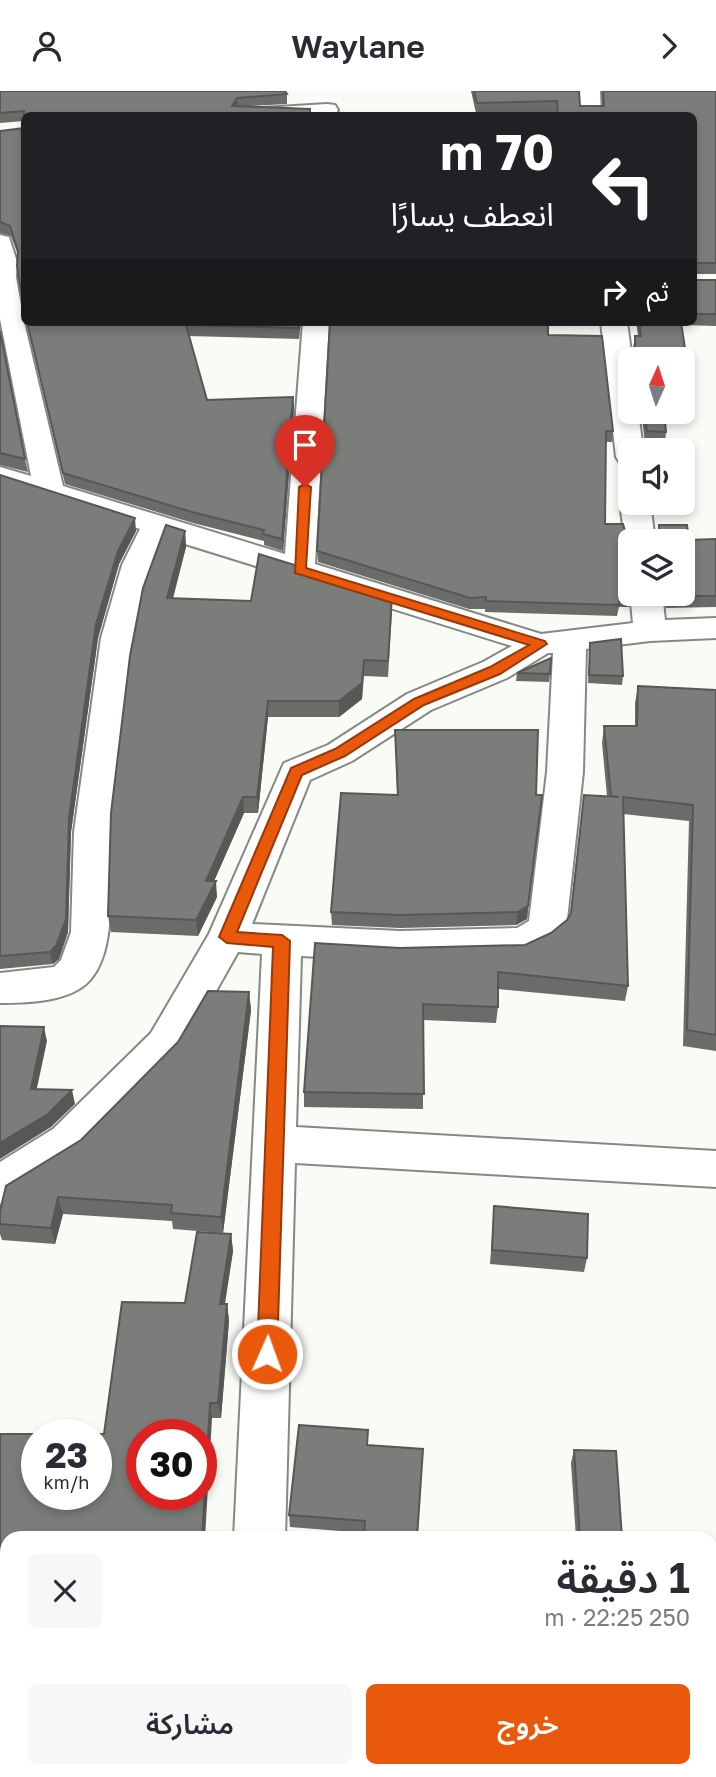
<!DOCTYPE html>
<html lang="ar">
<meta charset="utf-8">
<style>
body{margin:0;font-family:"Golos Text","Noto Sans Arabic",sans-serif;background:#f7f7f7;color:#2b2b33;direction:rtl;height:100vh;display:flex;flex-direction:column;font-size:26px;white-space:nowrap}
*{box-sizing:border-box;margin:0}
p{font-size:23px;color:#7c7c81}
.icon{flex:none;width:38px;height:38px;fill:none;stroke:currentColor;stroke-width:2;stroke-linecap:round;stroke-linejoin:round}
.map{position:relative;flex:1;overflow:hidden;direction:ltr}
.details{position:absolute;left:0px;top:1440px;width:718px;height:247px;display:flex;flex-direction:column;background:#fff;border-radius:21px 21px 0 0;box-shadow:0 4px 10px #0003;direction:rtl}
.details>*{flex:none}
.guide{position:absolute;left:21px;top:21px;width:676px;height:214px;border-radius:10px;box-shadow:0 4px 10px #0003;direction:rtl;background:#202124;color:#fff;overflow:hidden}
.needle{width:46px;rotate:3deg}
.fabs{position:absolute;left:618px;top:256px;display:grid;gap:14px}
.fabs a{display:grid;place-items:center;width:77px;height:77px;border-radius:10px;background:#fff;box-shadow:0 4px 10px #0003;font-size:35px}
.speed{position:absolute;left:21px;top:1328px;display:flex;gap:14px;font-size:35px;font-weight:700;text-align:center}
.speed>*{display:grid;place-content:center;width:91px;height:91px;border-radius:50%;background:#fff;box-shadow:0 4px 10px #0003;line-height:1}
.speed small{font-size:18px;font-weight:400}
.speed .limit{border:10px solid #d22;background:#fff;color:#111}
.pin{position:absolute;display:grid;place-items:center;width:60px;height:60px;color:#fff;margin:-72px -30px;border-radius:50% 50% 50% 0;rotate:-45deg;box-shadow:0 0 7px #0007}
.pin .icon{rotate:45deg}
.me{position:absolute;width:77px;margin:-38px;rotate:2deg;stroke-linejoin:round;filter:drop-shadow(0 0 5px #0008)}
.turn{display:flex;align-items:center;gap:24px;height:147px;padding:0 28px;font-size:32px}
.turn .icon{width:91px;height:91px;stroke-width:2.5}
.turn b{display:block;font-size:49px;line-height:60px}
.then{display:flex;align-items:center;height:66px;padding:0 28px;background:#0003;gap:14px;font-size:26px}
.round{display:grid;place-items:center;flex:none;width:74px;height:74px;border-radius:10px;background:#f7f7f7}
.summary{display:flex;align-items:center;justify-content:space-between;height:119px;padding:0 28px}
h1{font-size:42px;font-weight:600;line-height:52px}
.button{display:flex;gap:14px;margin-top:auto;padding:14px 28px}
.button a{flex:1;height:80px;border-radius:10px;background:#ea580c;color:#fff;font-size:28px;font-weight:600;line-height:80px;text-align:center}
.button a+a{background:#f7f7f7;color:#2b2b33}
header{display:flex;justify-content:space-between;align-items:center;height:91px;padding:0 28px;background:#fff;font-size:32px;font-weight:600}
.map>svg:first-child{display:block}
</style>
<header><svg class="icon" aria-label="forward" viewBox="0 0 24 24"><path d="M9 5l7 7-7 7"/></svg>Waylane<svg class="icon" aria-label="person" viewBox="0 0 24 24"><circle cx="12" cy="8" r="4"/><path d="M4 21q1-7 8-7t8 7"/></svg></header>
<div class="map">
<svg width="716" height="1686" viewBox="0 0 716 1686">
<rect width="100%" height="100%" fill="#f9fbf7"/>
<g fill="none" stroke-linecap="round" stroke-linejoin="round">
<g stroke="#868884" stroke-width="4">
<g id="street">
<polygon points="578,0 600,0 601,24 581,24"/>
<polygon points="327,13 335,14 338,19 335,24 235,24 238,19 246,18"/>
<path d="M0 144 9 146 17 171 16 186 24 231 63 395 285 463 303 231H329L315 473 541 543 633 532 630 502H662L665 529 716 527V547L650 550 586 558 583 681 566 838C557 854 540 861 523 867L400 870 301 865 296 1036 716 1060V1096L295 1072 285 1447H234L262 863 238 861 179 966 83 1064 15 1107 0 1113V1071L53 1038 151 942 209 843 284 672 328 654 407 603 483 571 512 555 166 447C138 503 131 565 124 627 119 664 114 701 111 738 107 781 120 855 90 889 71 911 27 912 0 912V882L54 876 61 869 71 841 74 741 101 547 122 474 140 438 0 394V376L31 385 0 228ZM548 562H553L547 681 529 830 517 837 400 840 252 833 310 689 352 670 431 619 507 587Z"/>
<polygon points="601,231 627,231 632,268 630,320 638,320 643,359 630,359 630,375 620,372 616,366"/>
<polygon points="630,403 630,411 650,411 655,450 630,450 630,457 625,450 620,411 625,405"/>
<polygon points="0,1587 7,1588 7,1642 0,1641"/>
<polygon points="289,1680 346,1680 348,1686 292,1686"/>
</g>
</g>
<use href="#street" fill="#fff" fill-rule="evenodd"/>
</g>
<g fill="#6a6c69">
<polygon points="0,0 287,3 287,13 251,15 310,18 310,24 24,24 24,219 18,164 11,145 0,142 0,40 24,37 24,30 0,32"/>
<polygon points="471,0 579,0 580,15 602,15 602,0 716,0 716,183 693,183 693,189 716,189 716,235 681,234 692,304 690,316 682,316 682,268 633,268 633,257 635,245 638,245 636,231 693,231 693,24 557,24 556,21 476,22"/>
<polygon points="27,231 301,231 299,248 189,245 207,309 293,306 294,317 283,460 264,454 264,450 193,432 65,393"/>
<polygon points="0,240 25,368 28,381 0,374"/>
<polygon points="548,244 613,340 612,351 606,351 605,433 625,440 631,448 658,440 659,434 689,449 716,448 716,516 666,517 664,502 682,502 630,450 631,505 629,516 619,516 617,525 485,521 485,518 469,518 318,471 317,460"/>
<polygon points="641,320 664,320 666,341 665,353 645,352"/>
<polygon points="0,384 136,440 119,473 98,547 71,741 68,841 59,868 53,873 0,878"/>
<polygon points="185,440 186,456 173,508 392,520 388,586 364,585 362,608 339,626 268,626 258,722 244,722 214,790 217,806 198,845 111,841 108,825"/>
<polygon points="590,552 623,585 622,594 588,592"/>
<polygon points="517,582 550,583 549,591 516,590"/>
<polygon points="638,595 716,599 716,960 683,955 689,730 623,723 628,895 625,910 498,898 498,916 496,932 423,929 423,1018 304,1016 304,1001 400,857 525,854 551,842 567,829 570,823 584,704 607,705 602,652 604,635 635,635 635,612"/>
<polygon points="395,639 536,704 542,704 527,828 516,834 400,837 332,834 331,821 397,704"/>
<polygon points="249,901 251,919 223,1142 173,1138 172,1130 63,1123 55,1153 2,1149 0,1143 0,1120"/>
<polygon points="494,1115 587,1167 584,1181 490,1173"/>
<polygon points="231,1143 233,1160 225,1213 227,1213 229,1230 221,1327 212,1327 7,1447 7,1476 0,1476 0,1343 104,1343 185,1212"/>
<polygon points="368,1339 365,1442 290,1436 289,1424"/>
<polygon points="574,1359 622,1447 576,1447 571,1372"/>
<polygon points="375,1680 710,1680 716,1686 375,1686"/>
</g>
<g fill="#565855">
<polygon points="237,7 238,16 232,15"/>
<polygon points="293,306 294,317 283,460 282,448"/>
<polygon points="135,427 136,440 119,473 98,547 71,741 68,841 59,868 53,873 50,861 96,533 118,460"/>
<polygon points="185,440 186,456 168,523 167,507"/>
<polygon points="364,569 362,608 339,626 339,610"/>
<polygon points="268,610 268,626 258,722 257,706"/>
<polygon points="243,706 244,722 207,806 206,790"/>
<polygon points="216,790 217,806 198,845 196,829"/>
<polygon points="528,815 527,828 516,834 518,821"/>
<polygon points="249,901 251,919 223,1142 221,1126"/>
<polygon points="44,936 47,950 34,1011 31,998"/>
<polygon points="72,999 75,1013 51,1036 0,1068 0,1052"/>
<polygon points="58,1106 63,1123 55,1153 51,1137"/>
<polygon points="231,1143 233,1160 222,1229 220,1213"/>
<polygon points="227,1213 229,1230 221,1327 218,1312"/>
<polygon points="210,1312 212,1327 205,1447 202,1447"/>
<polygon points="79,1680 86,1680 85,1686 78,1686"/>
</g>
<g fill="#7b7d7a" stroke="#565855" stroke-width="2" fill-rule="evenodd">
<polygon points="0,0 285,0 287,3 237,7 232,15 310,18 310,24 24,24 24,218 17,175 18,160 10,135 0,131 0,40 24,37 24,20 0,22"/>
<polygon points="474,0 579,0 580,15 604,15 603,0 716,0 716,172 693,172 693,24 558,24 557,10 477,12"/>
<polygon points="693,172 693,189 716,189 716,223 693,223"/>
<polygon points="27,231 299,231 299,237 186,234 207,309 293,306 282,448 263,443 264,439 192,421 63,382"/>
<polygon points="330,231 548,231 548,244 602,245 613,340 606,340 605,433 623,433 625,440 631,448 634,441 659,440 659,434 687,434 689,449 716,448 716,505 668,505 668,502 682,502 682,450 630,450 629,491 631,505 619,505 619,514 486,510 486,506 470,507 317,460"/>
<polygon points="639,231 681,231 692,304 682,303 682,268 635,268 635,245 641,245"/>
<polygon points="0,240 25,368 0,362"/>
<polygon points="644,320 664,320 666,341 647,340"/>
<polygon points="0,384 135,427 118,460 96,533 69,727 66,828 56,855 50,861 0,865"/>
<polygon points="166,434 185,440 167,507 251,510 259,463 392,504 388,570 364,569 362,592 339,610 268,610 257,706 243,706 206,790 216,790 196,829 108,825 111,722 130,565 143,497"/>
<polygon points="621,548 623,585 589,584 590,552"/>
<polygon points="551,567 550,583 517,582"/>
<polygon points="638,595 716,599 716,944 687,939 693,714 623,706 628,895 498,881 498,916 423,913 424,1003 304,1001 315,852 400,857 525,854 551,842 567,829 571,822 584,704 619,706 611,705 604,635 637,635"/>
<polygon points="395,639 538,639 536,704 542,704 528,815 518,821 400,824 331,821 341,702 398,704"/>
<polygon points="208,900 249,901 221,1126 171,1122 172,1114 58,1106 51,1137 0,1133 0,1120 6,1095 81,1049 178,951"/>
<polygon points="0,935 44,936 31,998 72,999 48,1023 0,1052"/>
<polygon points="494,1115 588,1123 587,1167 492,1159"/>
<path d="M197 1141 231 1143 220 1213H227L218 1312H210L202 1447H7V1462H0V1343H104L122 1211 185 1212ZM37 1344H96V1404H37ZM142 1344H201V1404H142Z"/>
<polygon points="299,1334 368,1339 367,1354 423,1358 417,1447 364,1447 365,1430 289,1424"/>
<polygon points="574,1359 616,1360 622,1447 580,1447"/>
<polygon points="710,1478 716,1479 716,1686 511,1686 430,1680 710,1680"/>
<polygon points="0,1648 7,1649 7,1680 79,1680 78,1686 0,1686"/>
</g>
<polygon fill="#ea580c" stroke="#983908" stroke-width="2" points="305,393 311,396 306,477 545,550 547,553 500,583 424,614 345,665 302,684 237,841 282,844 290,850 277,1263 274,1270 267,1272 260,1270 257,1263 273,856 227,852 219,846 291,677 335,658 414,608 490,576 529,554 295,482 299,396"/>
</svg>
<div class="fabs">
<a><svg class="needle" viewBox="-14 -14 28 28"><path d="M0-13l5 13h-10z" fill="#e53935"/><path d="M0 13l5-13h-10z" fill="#7c7c81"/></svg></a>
<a><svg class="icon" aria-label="sound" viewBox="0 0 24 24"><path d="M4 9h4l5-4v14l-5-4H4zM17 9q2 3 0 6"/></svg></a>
<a><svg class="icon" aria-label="layers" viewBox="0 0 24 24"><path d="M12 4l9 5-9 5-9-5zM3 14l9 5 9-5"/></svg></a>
</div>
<div class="speed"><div>23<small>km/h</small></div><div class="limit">30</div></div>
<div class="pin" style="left:305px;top:396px;background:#d93025"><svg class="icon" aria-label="arrive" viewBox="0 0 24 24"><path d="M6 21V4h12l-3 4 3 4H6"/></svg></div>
<svg class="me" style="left:267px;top:1263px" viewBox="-20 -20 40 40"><circle r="17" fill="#ea580c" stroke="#fff" stroke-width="3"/><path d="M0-11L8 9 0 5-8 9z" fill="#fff"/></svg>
<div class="guide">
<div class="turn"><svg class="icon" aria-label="left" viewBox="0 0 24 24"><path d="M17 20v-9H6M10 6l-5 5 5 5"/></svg><div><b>70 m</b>انعطف يسارًا</div></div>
<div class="then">ثم<svg class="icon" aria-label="right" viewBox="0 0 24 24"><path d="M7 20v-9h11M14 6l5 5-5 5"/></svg></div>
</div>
<section class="details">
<div class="summary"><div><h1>1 دقيقة</h1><p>250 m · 22:25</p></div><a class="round"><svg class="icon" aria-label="close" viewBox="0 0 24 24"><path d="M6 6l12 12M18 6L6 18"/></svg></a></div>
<div class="button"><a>خروج</a><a>مشاركة</a></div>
</section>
</div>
